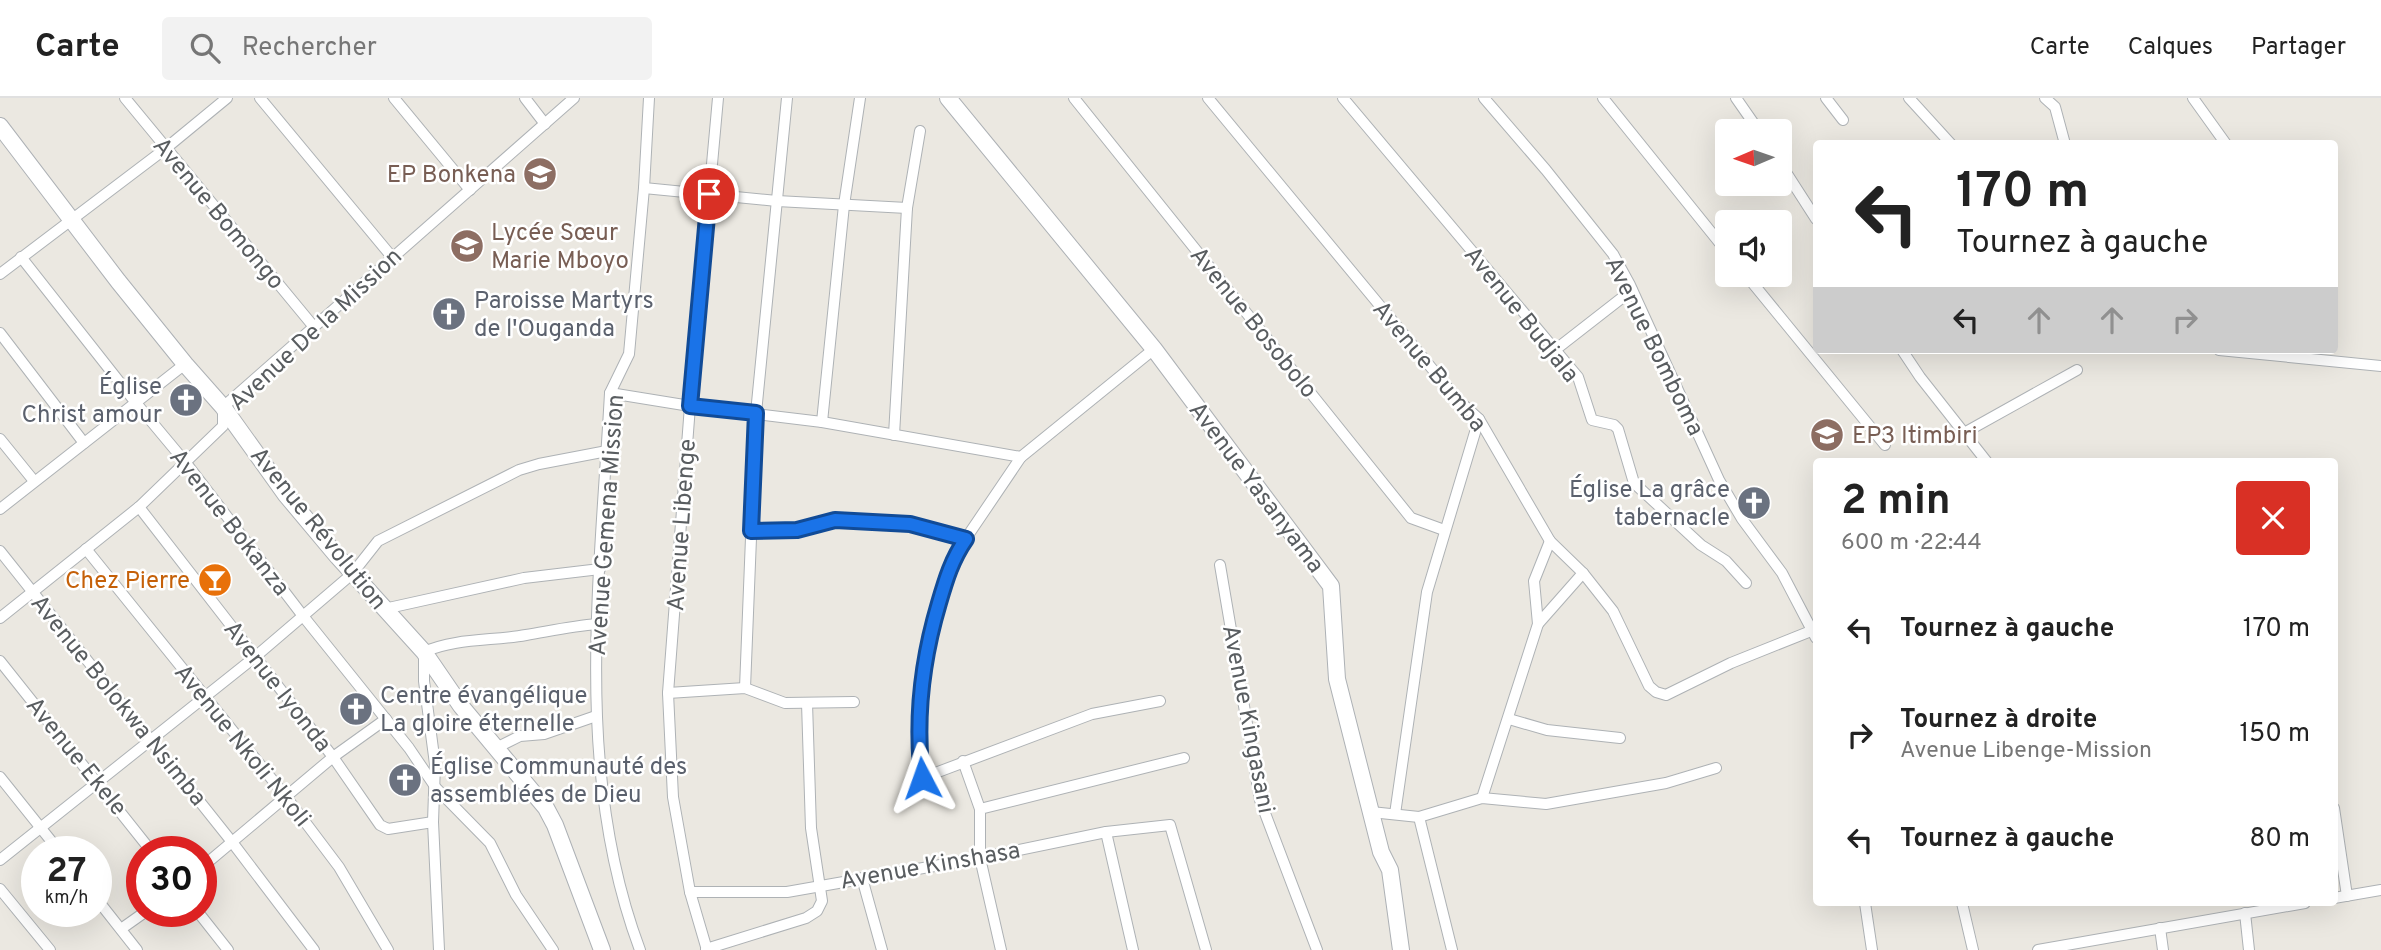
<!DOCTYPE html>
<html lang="fr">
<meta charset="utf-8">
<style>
body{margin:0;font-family:Overpass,sans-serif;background:#f2f2f2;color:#222;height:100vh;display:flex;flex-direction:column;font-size:26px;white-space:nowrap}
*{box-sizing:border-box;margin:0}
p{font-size:23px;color:#767676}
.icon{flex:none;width:38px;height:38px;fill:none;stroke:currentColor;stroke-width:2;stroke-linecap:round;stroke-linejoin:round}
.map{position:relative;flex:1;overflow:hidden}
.drawer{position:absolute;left:1813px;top:360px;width:525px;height:448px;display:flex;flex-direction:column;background:#fff;border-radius:7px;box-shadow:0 7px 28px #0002}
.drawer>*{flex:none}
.hud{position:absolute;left:1813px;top:42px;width:525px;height:214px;border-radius:7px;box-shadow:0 7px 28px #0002;background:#fff;color:#222;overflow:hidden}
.needle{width:46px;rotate:268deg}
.fabs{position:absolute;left:1715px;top:21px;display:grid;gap:14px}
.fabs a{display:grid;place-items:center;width:77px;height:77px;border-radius:7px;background:#fff;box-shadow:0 7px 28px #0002;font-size:35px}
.speed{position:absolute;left:21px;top:738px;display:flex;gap:14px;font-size:35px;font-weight:700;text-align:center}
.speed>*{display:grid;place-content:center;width:91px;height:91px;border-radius:50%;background:#fff;box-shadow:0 7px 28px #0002;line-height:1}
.speed small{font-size:18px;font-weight:400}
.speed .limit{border:10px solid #d22;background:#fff;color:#111}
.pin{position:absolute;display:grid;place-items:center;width:60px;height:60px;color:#fff;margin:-30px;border:4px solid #fff;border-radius:50%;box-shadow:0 2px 7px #0007}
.me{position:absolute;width:77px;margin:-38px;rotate:356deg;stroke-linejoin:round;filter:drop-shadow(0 0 5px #0008)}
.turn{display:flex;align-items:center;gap:24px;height:147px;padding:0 28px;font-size:32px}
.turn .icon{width:91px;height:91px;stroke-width:2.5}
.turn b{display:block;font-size:49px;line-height:60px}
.lanes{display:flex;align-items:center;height:66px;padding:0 28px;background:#0003;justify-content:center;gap:35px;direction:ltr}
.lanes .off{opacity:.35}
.round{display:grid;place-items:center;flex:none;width:74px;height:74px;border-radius:7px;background:#f2f2f2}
.overview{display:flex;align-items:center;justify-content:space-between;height:119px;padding:0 28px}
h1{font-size:42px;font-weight:700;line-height:52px}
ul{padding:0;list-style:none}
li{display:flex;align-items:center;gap:21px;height:105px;padding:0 28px}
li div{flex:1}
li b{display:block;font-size:26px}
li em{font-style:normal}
header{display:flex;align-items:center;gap:42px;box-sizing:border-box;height:98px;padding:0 35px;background:#fff;border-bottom:2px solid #e0e0e0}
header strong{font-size:33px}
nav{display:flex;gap:38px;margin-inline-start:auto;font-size:24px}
.search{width:490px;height:63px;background:#f2f2f2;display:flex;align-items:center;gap:18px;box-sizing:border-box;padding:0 24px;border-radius:7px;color:#767676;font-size:26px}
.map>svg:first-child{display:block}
</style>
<header>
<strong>Carte</strong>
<div class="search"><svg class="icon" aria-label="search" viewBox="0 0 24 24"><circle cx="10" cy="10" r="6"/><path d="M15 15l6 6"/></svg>Rechercher</div>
<nav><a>Carte</a><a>Calques</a><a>Partager</a></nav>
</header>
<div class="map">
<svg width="2381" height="852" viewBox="0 0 2381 852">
<rect width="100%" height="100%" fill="#ebe8e1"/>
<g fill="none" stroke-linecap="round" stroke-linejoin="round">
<g stroke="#aeb2b5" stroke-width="12">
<g id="street">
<polyline points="125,0 314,229"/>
<polyline points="260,0 392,159"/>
<polyline points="394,0 470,92"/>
<polyline points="525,0 545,26"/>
<polyline points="1074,0 1411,420 1444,432"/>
<polyline points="1208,0 1458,302 1479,321 1550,443 1583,475 1613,513 1649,588 1656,594 1666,597 1731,565 1816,531"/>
<polyline points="1343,0 1578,279 1592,322 1614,327 1618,331 1634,385 1701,447 1726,463 1746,485"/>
<polyline points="1484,0 1546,72 1613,156 1630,187 1719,382 1742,421 1782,475 1816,540"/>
<polyline points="1603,0 1727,154"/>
<polyline points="1736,0 1759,33"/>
<polyline points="1826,0 1843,22"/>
<polyline points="1909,0 1951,46"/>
<polyline points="2045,0 2055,9 2065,46"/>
<polyline points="2193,0 2226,46"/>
<polyline points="1780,65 1816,121"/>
<polyline points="644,90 777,103 907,110"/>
<polyline points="21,159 136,305 186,365 303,518 409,650 436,690 490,745 516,797 553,852"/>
<polyline points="0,176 165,51 227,0"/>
<polyline points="1746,177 1885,347"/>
<polyline points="0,235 84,345"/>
<polyline points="1555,252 1632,192"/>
<polyline points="1902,252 1920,279 1987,364"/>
<polyline points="2219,252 2381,268"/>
<polyline points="610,295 690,308 822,324 1021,359 1154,251"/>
<polyline points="822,324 844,107 860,0"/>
<polyline points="1964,335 2077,272"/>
<polyline points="894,337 907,110 920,33"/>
<polyline points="0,341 34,383"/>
<polyline points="1021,359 952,461 926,549 918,609 922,680 1092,616 1160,603"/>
<polyline points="139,409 333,659 380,727 388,731 433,724"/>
<polyline points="0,411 185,266"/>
<polyline points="751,433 797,432 835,422 910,426 966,441"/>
<polyline points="86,451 287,700 339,769 388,852"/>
<polyline points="0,453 232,744 314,852"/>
<polyline points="1220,467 1260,702 1317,852"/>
<polyline points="384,511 524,480 600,471"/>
<polyline points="0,520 139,409 223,328 223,309 574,0"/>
<polyline points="1538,526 1583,475"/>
<polyline points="0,563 152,754"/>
<polyline points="745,590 756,315 787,0"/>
<polyline points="668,595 745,590 785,605 854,604"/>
<polyline points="1509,621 1547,632 1620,640"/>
<polyline points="496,650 520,638 544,636 596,618"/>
<polyline points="963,663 980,711"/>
<polyline points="0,679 60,754"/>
<polyline points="1482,700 1538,526 1534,483 1550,443"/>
<polyline points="2334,710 2347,798"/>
<polyline points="1371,714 1419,719 1482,700 1546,706 1666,685 1716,670"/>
<polyline points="1395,716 1427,494 1479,321"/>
<polyline points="1419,719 1452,852"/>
<polyline points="1106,734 1133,852"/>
<polyline points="0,762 255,559 352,476 378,443 519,372 539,366 607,353"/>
<polyline points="201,770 333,659 386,621"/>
<polyline points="862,780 882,852"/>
<polyline points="0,791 50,852"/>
<polyline points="690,794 787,794 980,760 1106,734 1170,727 1206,852"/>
<polyline points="96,800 137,852"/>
<polyline points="2334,800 2381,792"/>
<polyline points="1865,805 1872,852"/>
<polyline points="1962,805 1973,852"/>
<polyline points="198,814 228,852"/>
<polyline points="2245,815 2249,852"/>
<polyline points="2160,830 2163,852"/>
<polyline points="121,831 145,814"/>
<polyline points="706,851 806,820 817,813 822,803 811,730 807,605"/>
<path d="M439 852 433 724 435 666 424 583V554C455 540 493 543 526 537 550 533 573 528 597 526"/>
<path d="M640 852C573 674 600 481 610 295L629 256 644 90 649 0"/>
<polyline points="707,852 690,794 673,699 668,595 690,308 718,0"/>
<polyline points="1001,852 980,760 980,711 1184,660"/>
<polyline points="2038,852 2305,805"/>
</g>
</g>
<g stroke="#adb1b5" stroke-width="18">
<g id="secondary">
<polyline points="948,0 1154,251 1331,488 1337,581 1381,754 1390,772 1401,852"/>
<polyline points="0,28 118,183 185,266 223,309 286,397 338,459 424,554 461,608 546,710 555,727 602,852"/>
</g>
</g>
<use href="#street" stroke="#fff" stroke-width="10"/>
<use href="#secondary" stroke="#fff" stroke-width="16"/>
</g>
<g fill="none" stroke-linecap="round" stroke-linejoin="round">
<g stroke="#114b97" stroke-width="18">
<path id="route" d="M709 96 690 308 756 315 751 433 797 432 835 422 910 426 966 441C952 461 946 481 939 505 922 562 915 619 922 680"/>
</g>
<use href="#route" stroke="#1a73e8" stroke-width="12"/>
</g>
<defs>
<g id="school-disc" transform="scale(1.75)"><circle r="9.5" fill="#8d6e63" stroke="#fff"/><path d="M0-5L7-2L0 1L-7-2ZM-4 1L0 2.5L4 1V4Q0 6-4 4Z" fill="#fff"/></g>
<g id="church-disc" transform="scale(1.75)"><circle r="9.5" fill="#6b7280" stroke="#fff"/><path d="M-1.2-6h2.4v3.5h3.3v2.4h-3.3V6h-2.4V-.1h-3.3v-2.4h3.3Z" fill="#fff"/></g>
<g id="bar-disc" transform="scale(1.75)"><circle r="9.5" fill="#e8710a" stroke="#fff"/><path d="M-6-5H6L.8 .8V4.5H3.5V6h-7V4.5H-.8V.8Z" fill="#fff"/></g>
</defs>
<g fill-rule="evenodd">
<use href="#school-disc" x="540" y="76"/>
<use href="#school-disc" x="467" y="148"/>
<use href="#church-disc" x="449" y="216"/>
<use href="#church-disc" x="186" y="302"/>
<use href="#school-disc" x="1827" y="337"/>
<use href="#church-disc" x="1754" y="405"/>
<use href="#bar-disc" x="215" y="482"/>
<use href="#church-disc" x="356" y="611"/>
<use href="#church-disc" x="405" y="682"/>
</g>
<g text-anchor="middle" stroke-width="5" stroke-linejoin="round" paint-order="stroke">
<g font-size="24" fill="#785e54" stroke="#fff" text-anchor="start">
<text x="516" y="84" text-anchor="end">EP Bonkena</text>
<text x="491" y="142">Lycée Sœur<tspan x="491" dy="28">Marie Mboyo</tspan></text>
<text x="1852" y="345">EP3 Itimbiri</text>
</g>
<g font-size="24" fill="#595d60" stroke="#fff">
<text transform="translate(219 115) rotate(50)" y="8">Avenue Bomongo</text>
<text transform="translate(1522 216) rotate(51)" y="8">Avenue Budjala</text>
<text transform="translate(1254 224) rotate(51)" y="8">Avenue Bosobolo</text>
<text transform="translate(315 231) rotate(-43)" y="8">Avenue De la Mission</text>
<text transform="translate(1655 248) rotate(64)" y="8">Avenue Bomboma</text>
<text transform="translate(1430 268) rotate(50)" y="8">Avenue Bumba</text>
<text transform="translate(1257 389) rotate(53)" y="8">Avenue Yasanyama</text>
<text transform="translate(230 424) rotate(52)" y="8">Avenue Bokanza</text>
<text transform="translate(606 427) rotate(-86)" y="8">Avenue Gemena Mission</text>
<text transform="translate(681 427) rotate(-86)" y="8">Avenue Libenge</text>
<text transform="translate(319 430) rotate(51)" y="8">Avenue Révolution</text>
<text transform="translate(278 588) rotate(52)" y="8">Avenue Iyonda</text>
<text transform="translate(119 602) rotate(51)" y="8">Avenue Bolokwa Nsimba</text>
<text transform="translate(1249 621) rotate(79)" y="8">Avenue Kingasani</text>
<text transform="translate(243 647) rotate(51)" y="8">Avenue Nkoli Nkoli</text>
<text transform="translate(77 658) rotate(51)" y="8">Avenue Ekele</text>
<text transform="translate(930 767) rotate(-10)" y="8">Avenue Kinshasa</text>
</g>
<g font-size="24" fill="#5b616d" stroke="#fff" text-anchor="start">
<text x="474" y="210">Paroisse Martyrs<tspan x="474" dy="28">de l'Ouganda</tspan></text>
<text x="162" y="296" text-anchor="end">Église<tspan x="162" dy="28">Christ amour</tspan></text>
<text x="1730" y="399" text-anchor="end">Église La grâce<tspan x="1730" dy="28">tabernacle</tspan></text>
<text x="380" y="605">Centre évangélique<tspan x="380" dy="28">La gloire éternelle</tspan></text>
<text x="430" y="676">Église Communauté des<tspan x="430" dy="28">assemblées de Dieu</tspan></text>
</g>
<g font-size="24" fill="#c56008" stroke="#fff" text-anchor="end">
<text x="190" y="490">Chez Pierre</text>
</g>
</g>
</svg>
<div class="fabs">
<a><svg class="needle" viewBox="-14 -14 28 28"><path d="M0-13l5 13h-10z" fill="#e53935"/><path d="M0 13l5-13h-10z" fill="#767676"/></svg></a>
<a><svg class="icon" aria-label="sound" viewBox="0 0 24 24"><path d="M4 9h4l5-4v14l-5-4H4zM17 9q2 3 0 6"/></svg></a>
</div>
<div class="speed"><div>27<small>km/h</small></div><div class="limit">30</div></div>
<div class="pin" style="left:709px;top:96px;background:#d93025"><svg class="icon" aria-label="arrive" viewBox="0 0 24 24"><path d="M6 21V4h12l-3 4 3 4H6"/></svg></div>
<svg class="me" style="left:922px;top:680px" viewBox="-20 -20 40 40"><path d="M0-17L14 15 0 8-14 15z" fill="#1a73e8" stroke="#fff" stroke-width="4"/></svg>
<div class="hud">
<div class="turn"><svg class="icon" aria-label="left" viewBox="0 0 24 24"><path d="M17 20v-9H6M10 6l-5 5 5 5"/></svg><div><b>170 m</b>Tournez à gauche</div></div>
<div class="lanes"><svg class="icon" aria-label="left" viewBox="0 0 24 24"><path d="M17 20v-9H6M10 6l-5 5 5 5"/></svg><svg class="icon off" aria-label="ahead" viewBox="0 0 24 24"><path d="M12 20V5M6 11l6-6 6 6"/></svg><svg class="icon off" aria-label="ahead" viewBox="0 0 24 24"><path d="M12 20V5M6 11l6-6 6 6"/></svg><svg class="icon off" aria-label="right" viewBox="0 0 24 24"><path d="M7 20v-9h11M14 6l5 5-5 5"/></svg></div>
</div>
<section class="drawer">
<div class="overview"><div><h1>2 min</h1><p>600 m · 22:44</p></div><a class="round" style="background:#d93025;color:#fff"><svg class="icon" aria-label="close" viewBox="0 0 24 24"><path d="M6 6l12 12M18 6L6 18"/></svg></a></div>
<ul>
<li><svg class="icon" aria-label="left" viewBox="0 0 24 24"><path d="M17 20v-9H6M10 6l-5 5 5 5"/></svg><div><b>Tournez à gauche</b></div><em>170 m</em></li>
<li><svg class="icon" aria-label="right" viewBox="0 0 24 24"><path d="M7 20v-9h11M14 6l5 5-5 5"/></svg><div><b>Tournez à droite</b><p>Avenue Libenge-Mission</p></div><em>150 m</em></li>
<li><svg class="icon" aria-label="left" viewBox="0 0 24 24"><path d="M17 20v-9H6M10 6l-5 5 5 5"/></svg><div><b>Tournez à gauche</b></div><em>80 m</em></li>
</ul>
</section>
</div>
